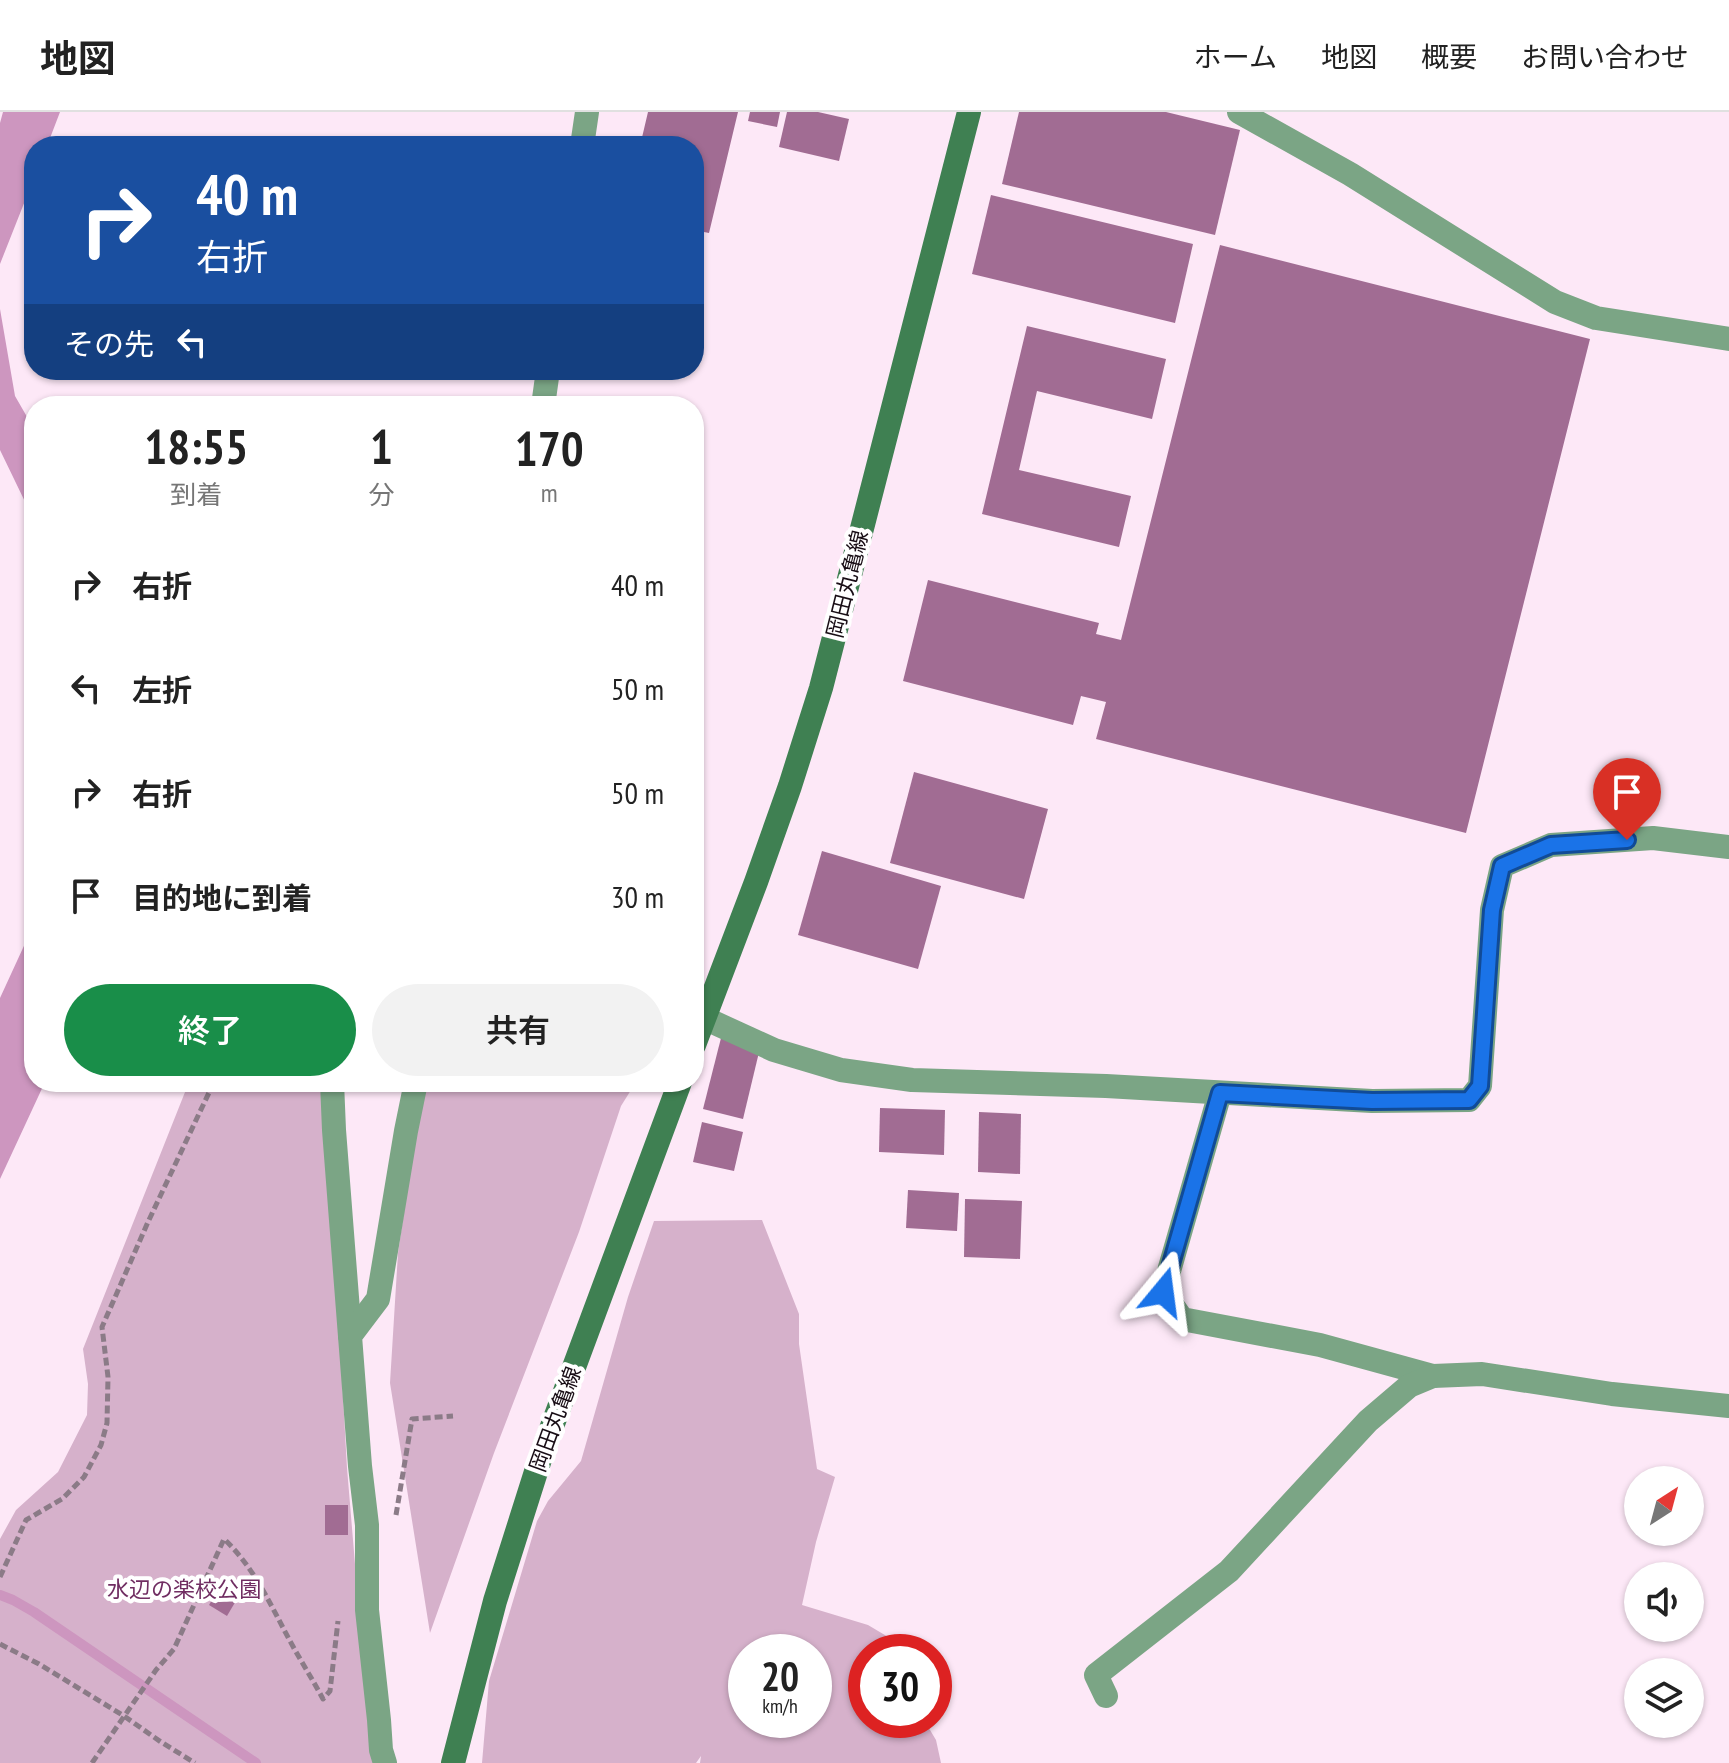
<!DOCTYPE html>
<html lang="ja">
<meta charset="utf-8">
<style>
body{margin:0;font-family:"PT Sans Narrow","Noto Sans JP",sans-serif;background:#f2f2f2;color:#222;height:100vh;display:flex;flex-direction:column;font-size:30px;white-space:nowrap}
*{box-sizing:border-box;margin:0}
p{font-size:26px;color:#767676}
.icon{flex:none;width:44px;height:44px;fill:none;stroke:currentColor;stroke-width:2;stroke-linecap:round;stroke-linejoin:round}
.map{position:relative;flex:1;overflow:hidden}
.details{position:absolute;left:24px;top:284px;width:680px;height:696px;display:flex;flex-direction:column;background:#fff;border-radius:32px;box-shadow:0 2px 6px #0004}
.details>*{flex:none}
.hud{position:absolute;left:24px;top:24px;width:680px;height:244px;border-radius:32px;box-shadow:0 2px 6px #0004;background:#1a4fa0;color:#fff;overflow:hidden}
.needle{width:52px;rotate:36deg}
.controls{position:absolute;left:1624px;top:1354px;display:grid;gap:16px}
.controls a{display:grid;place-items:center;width:80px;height:80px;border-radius:50%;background:#fff;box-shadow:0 2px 6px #0004;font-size:40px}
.speed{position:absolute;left:728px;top:1522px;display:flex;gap:16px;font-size:40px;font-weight:700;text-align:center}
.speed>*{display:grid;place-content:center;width:104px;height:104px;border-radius:50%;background:#fff;box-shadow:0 2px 6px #0004;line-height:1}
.speed small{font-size:20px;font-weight:400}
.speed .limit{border:12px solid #d22;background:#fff;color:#111}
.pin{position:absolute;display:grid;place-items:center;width:68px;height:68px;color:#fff;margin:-82px -34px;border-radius:50% 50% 50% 0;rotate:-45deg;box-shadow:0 0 8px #0007}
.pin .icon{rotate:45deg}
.me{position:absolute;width:88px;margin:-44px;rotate:16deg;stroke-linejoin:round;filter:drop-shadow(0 0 6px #0008)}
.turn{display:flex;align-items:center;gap:28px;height:168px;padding:0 40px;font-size:36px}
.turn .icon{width:104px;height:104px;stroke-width:2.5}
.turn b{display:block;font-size:56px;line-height:68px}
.then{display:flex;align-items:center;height:76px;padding:0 40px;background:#0003;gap:16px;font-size:30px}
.eta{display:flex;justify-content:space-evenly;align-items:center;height:136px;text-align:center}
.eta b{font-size:48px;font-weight:600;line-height:56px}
.action{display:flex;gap:16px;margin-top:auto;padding:16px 40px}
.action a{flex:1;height:92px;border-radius:48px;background:#198e49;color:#fff;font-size:32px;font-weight:600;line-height:92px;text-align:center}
.action a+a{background:#f2f2f2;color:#222}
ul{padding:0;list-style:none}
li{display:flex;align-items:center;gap:24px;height:104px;padding:0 40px}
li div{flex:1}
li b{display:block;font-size:30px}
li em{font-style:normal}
header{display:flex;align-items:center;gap:48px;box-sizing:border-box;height:112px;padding:0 40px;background:#fff;border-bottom:2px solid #e0e0e0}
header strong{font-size:38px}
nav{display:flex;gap:44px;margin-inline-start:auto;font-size:28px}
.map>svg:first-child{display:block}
</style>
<header>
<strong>地図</strong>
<nav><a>ホーム</a><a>地図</a><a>概要</a><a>お問い合わせ</a></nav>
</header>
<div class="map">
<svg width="1729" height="1651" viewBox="0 0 1729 1651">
<rect width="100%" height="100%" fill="#fde8f7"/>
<g fill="#d6b1cb" fill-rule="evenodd">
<polygon points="189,970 323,970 335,1143 347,1356 359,1500 376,1651 0,1651 0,1427 16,1398 58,1360 87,1303 88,1272 83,1237"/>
<polygon points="423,970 636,970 621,994 579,1120 494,1341 430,1521 390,1271 398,1141"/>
<path d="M762 1108 799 1202V1232L817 1357 835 1365 816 1430 802 1493 868 1513 905 1535V1540H866V1608H924L936 1628 941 1651H700L701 1644 696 1651H482L489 1569 537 1409 548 1389 581 1349 628 1185 654 1109ZM746 1540H814V1608H746Z"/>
</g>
<g fill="#cd96bf">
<polygon points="3,0 60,0 47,34 34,34 34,66 0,152 0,11"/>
<polygon points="0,197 15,284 34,317 34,402 29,398 0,338"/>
<polygon points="34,812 34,970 45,970 0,1067 0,886"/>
</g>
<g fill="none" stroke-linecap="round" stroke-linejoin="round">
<polyline stroke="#cd96bf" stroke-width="10" points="0,1483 13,1488 34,1500 256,1651"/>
</g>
<g fill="#a16c93">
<polygon points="648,0 738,0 709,121 694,118 694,34 640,34"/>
<polygon points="750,0 780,0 777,15 748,9"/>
<polygon points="787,0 818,0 849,7 839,49 779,35"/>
<polygon points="1019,0 1166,0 1240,18 1215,123 1002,72"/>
<polygon points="991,83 1193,132 1175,211 972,162"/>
<polygon points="1220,133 1590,227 1466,721 1096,627 1106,590 1081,584 1073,613 903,569 928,468 1099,511 1096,522 1121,528"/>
<polygon points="1027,214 1166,247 1152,307 1037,279 1019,358 1131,384 1119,435 982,402"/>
<polygon points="914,660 1048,697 1024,787 890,751"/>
<polygon points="822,739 941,774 918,857 798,823"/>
<polygon points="721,926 760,936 743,1007 703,997"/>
<polygon points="880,996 945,998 944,1043 879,1040"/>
<polygon points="979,1000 1021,1002 1020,1062 978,1060"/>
<polygon points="702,1010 743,1020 734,1059 693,1050"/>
<polygon points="908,1078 959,1081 957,1119 906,1116"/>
<polygon points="965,1087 1022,1089 1020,1147 964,1145"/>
<rect x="325" y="1393" width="23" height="30"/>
<polygon points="219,1476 237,1487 227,1504 209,1493"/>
</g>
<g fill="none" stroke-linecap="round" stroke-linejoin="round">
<g stroke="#8b7b87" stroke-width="5" stroke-dasharray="8 4" stroke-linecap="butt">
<polyline points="396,1403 412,1307 453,1304"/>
<polyline points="0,1465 26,1408 62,1387 84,1365 101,1333 107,1311 108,1265 102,1215 148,1110 214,970"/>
<polyline points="0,1532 39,1552 124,1604 161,1630 195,1651"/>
<path d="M92 1651 156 1558 174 1537 224 1427C257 1458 273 1499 295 1538 304 1554 314 1570 323 1587L330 1579 338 1509"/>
</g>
<g stroke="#7ba585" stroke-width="24">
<polyline points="1239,0 1350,62 1555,190 1596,206 1729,227"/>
<polyline points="582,34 587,0"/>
<polyline points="543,294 548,258"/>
<polyline points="704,906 774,938 841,958 912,968 1106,974 1372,989 1469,988 1480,974 1492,798 1502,754 1551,733 1653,726 1729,735"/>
<polyline points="332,970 334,1018 350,1224"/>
<polyline points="1220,981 1163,1180 1182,1207 1320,1233 1433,1264"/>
<polyline points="1106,1584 1096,1563 1229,1459 1368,1309 1409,1274 1433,1264 1482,1262 1612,1282 1729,1294"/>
<polyline points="385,1651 381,1638 379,1608 367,1498 367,1413 360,1354 350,1224 378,1187 406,1019 416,970"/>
</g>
<g stroke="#3f8052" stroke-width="24">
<polyline points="694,933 756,770 790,674 821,576 969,0"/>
<polyline points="453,1651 495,1489 541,1344 680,970"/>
</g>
</g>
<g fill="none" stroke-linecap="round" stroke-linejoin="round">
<g stroke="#114b97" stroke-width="20">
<polyline id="route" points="1163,1180 1220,981 1372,989 1469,988 1480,974 1492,798 1502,754 1551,733 1627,728"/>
</g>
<use href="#route" stroke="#1a73e8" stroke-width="14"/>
</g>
<g text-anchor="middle" stroke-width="8" stroke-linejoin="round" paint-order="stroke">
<g font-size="22" fill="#180d15" stroke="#fff">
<text transform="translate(847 472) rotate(-76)" y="8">岡田丸亀線</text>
<text transform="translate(555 1307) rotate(-70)" y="8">岡田丸亀線</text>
</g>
<g font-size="22" fill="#702d62" stroke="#fff">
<text x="184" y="1485">水辺の楽校公園</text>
</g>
</g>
</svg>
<div class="controls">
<a><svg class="needle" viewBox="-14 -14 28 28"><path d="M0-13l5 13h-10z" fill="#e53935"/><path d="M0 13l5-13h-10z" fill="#767676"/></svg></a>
<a><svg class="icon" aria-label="sound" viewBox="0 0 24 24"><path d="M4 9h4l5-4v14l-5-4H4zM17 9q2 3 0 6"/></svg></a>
<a><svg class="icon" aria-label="layers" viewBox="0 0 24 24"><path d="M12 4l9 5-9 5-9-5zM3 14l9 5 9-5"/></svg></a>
</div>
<div class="speed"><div>20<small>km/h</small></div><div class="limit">30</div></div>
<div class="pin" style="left:1627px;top:728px;background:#d93025"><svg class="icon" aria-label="arrive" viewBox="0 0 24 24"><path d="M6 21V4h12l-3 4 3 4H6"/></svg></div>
<svg class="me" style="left:1163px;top:1180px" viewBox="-20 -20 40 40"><path d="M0-17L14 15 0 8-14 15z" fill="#1a73e8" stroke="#fff" stroke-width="4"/></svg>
<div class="hud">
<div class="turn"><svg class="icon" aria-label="right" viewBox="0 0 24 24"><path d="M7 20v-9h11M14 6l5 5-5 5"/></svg><div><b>40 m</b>右折</div></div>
<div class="then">その先<svg class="icon" aria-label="left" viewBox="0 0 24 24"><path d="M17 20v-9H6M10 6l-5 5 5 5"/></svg></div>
</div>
<section class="details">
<div class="eta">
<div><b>18:55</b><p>到着</p></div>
<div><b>1</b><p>分</p></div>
<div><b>170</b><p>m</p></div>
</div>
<ul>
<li><svg class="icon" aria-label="right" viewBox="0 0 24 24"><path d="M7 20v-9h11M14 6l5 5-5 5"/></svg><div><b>右折</b></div><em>40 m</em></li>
<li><svg class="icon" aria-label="left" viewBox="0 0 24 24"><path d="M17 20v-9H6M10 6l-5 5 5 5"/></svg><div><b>左折</b></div><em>50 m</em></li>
<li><svg class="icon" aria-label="right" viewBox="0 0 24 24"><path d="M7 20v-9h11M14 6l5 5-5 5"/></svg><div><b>右折</b></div><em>50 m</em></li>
<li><svg class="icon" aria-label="arrive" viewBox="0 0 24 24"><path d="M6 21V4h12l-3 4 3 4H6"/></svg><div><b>目的地に到着</b></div><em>30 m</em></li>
</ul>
<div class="action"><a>終了</a><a>共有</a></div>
</section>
</div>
